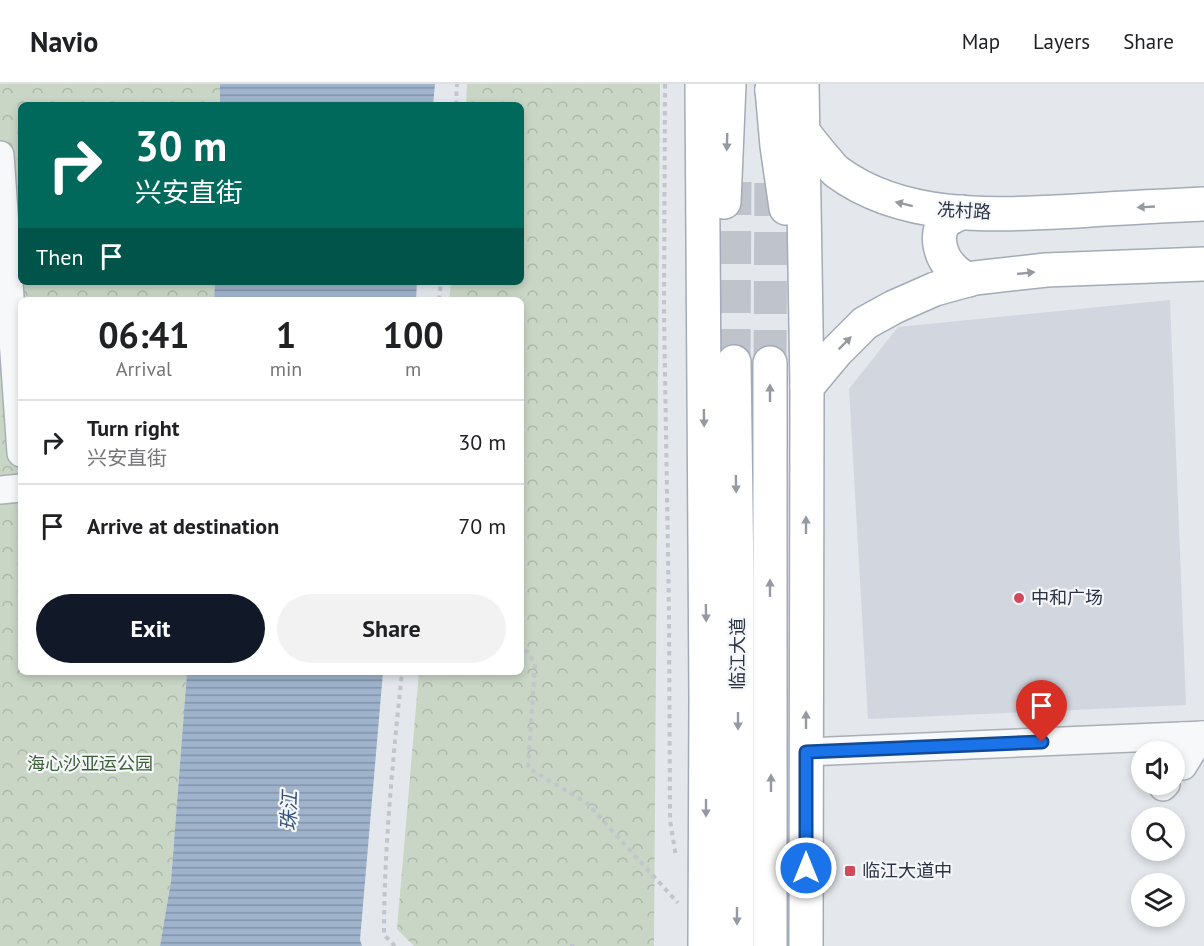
<!DOCTYPE html>
<meta charset="utf-8">
<style>
body{margin:0;font-family:"PT Sans","Noto Sans SC",sans-serif;background:#f2f2f2;color:#202124;height:100vh;display:flex;flex-direction:column;font-size:22px;white-space:nowrap}
*{box-sizing:border-box;margin:0}
p{font-size:20px;color:#757577}
.icon{flex:none;width:33px;height:33px;fill:none;stroke:currentColor;stroke-width:2;stroke-linecap:round;stroke-linejoin:round}
.map{position:relative;flex:1;overflow:hidden}
.drawer{position:absolute;left:18px;top:213px;width:506px;height:378px;display:flex;flex-direction:column;background:#fff;border-radius:9px;box-shadow:0 3px 9px #0003}
.drawer>*{flex:none}
.top-card{position:absolute;left:18px;top:18px;width:506px;height:183px;border-radius:9px;box-shadow:0 3px 9px #0003;background:#00695c;color:#fff;overflow:hidden}
.tools{position:absolute;left:1131px;top:657px;display:grid;gap:12px}
.tools a{display:grid;place-items:center;width:54px;height:54px;border-radius:50%;background:#fff;box-shadow:0 3px 9px #0003;font-size:30px}
.pin{position:absolute;display:grid;place-items:center;width:51px;height:51px;color:#fff;margin:-62px -26px;border-radius:50% 50% 50% 0;rotate:-45deg;box-shadow:0 0 6px #0007}
.pin .icon{rotate:45deg}
.me{position:absolute;width:66px;margin:-33px;rotate:0deg;stroke-linejoin:round;filter:drop-shadow(0 0 4px #0008)}
.turn{display:flex;align-items:center;gap:21px;height:126px;padding:0 18px;font-size:27px}
.turn .icon{width:78px;height:78px;stroke-width:2.5}
.turn b{display:block;font-size:42px;line-height:51px}
.then{display:flex;align-items:center;height:57px;padding:0 18px;background:#0003;gap:12px;font-size:22px}
.eta{display:flex;justify-content:space-evenly;align-items:center;height:102px;text-align:center}
.eta b{font-size:36px;font-weight:800;line-height:42px}
.primary-button{display:flex;gap:12px;margin-top:auto;padding:12px 18px}
.primary-button a{flex:1;height:69px;border-radius:36px;background:#111827;color:#fff;font-size:24px;font-weight:800;line-height:69px;text-align:center}
.primary-button a+a{background:#f2f2f2;color:#202124}
ul{padding:0;list-style:none}
li{display:flex;align-items:center;gap:18px;height:84px;padding:0 18px;border-top:2px solid #e0e0e0}
li div{flex:1}
li b{display:block;font-size:22px}
li em{font-style:normal}
header{display:flex;align-items:center;gap:36px;box-sizing:border-box;height:84px;padding:0 30px;background:#fff;border-bottom:2px solid #e0e0e0}
header strong{font-size:28px}
nav{display:flex;gap:33px;margin-inline-start:auto;font-size:21px}
.map>svg:first-child{display:block}
</style>
<header>
<strong>Navio</strong>
<nav><a>Map</a><a>Layers</a><a>Share</a></nav>
</header>
<div class="map">
<svg width="1204" height="862" viewBox="0 0 1204 862">
<defs>
<pattern id="park-crowns" width="20" height="18" patternUnits="userSpaceOnUse" patternTransform="scale(1.5)"><rect width="20" height="18" fill="#c9d6c5"/><path d="M2 6a3 3 0 1 1 6 0M12 15a3 3 0 1 1 6 0" fill="none" stroke="#adb8ab"/></pattern>
<pattern id="water-rules" width="6" height="5" patternUnits="userSpaceOnUse" patternTransform="scale(1.5)"><rect width="6" height="5" fill="#9fb4cc"/><path d="M0 2.5h6" fill="none" stroke="#8293a7"/></pattern>
</defs>
<rect width="100%" height="100%" fill="#e4e7ec"/>
<polygon fill="#d2d6de" points="1170,216 1186,621 868,635 849,305 898,243"/>
<g fill="url(#park-crowns)">
<polygon points="0,0 220,0 220,21 21,21 21,198 215,198 214,216 21,216 21,588 187,588 171,797 160,862 0,862"/>
<polygon points="467,0 660,0 654,862 414,862 397,845 419,588 520,588 520,216 449,216 451,198 520,198 520,21 466,21"/>
</g>
<g fill="url(#water-rules)">
<polygon points="220,0 435,0 433,21 220,21"/>
<polygon points="215,198 417,198 416,216 214,216"/>
<polygon points="187,588 383,588 360,856 362,862 160,862 171,797"/>
</g>
<g fill="none" stroke-linecap="round" stroke-linejoin="round">
<g stroke="#bfc3cb" stroke-width="33" stroke-dasharray="33 16" stroke-linecap="butt">
<polyline points="734,278 735,86"/>
<polyline points="770,279 771,85"/>
</g>
<g stroke="#a9aeb7" stroke-width="30">
<g id="minor">
<polyline points="0,71 21,369"/>
<polyline points="0,406 21,404"/>
<polyline points="1182,652 1183,682 1202,651"/>
<polyline points="806,668 1204,651"/>
<polyline points="1163,703 1166,700"/>
</g>
</g>
<g stroke="#a3abb8" stroke-width="36">
<g id="major">
<polyline points="702,0 706,616 705,862"/>
<polyline points="802,0 807,303 806,862"/>
<polyline points="772,5 777,62 786,124"/>
<path d="M772 6C789 29 806 53 825 75 829 79 833 85 837 88 905 138 997 131 1076 127 1119 124 1161 122 1204 120"/>
<polyline points="724,118 729,0"/>
<path d="M962 128C957 131 949 134 945 138 934 151 941 174 952 184 956 189 962 192 968 196"/>
<polyline points="734,278 737,495 737,862"/>
<polyline points="807,303 837,267 865,239 894,223 935,205 975,194 1046,186 1204,180"/>
<polyline points="770,862 770,279"/>
</g>
</g>
<g stroke="#c2c5cb" stroke-width="4" stroke-dasharray="4.5 4.5" stroke-linecap="butt">
<polyline points="665,0 664,228 669,530 670,736 676,773"/>
<polyline points="456,21 457,0"/>
<polyline points="439,216 441,198"/>
<polyline points="520,558 535,579 528,684 587,719 678,819"/>
<path d="M395 862 384 851C384 763 393 675 402 588"/>
<polyline points="570,862 578,862"/>
</g>
<use href="#minor" stroke="#f7f8fa" stroke-width="27"/>
<use href="#major" stroke="#fff" stroke-width="33"/>
</g>
<defs><path id="oneway-solid" d="M-6-.8H1V-3.2L6.5 0L1 3.2V.8H-6Z" transform="scale(1.5)"/></defs>
<g fill="#959aa2">
<use href="#oneway-solid" transform="translate(727 58) rotate(92)"/>
<use href="#oneway-solid" transform="translate(904 120) rotate(-166)"/>
<use href="#oneway-solid" transform="translate(1146 123) rotate(177)"/>
<use href="#oneway-solid" transform="translate(1026 189) rotate(-6)"/>
<use href="#oneway-solid" transform="translate(845 259) rotate(-45)"/>
<use href="#oneway-solid" transform="translate(770 309) rotate(-90)"/>
<use href="#oneway-solid" transform="translate(704 334) rotate(89)"/>
<use href="#oneway-solid" transform="translate(736 400) rotate(89)"/>
<use href="#oneway-solid" transform="translate(806 441) rotate(-90)"/>
<use href="#oneway-solid" transform="translate(770 504) rotate(-90)"/>
<use href="#oneway-solid" transform="translate(706 529) rotate(89)"/>
<use href="#oneway-solid" transform="translate(806 636) rotate(-90)"/>
<use href="#oneway-solid" transform="translate(738 637) rotate(90)"/>
<use href="#oneway-solid" transform="translate(771 699) rotate(-90)"/>
<use href="#oneway-solid" transform="translate(706 724) rotate(90)"/>
<use href="#oneway-solid" transform="translate(737 832) rotate(90)"/>
</g>
<g fill="none" stroke-linecap="round" stroke-linejoin="round">
<g stroke="#114b97" stroke-width="15">
<polyline id="route" points="806,784 806,668 1042,658"/>
</g>
<use href="#route" stroke="#1a73e8" stroke-width="10"/>
</g>
<g fill="#d1495b" stroke="#f4f6f9" stroke-width="2">
<circle cx="1019" cy="514" r="6"/>
<rect x="844" y="781" width="12" height="12" rx="3"/>
</g>
<g text-anchor="middle" stroke-width="4.5" stroke-linejoin="round" paint-order="stroke">
<g font-size="18" fill="#2b3445" stroke="#f4f6f9">
<text transform="translate(964 127) rotate(3)" y="6">冼村路</text>
<text transform="translate(738 570) rotate(-90)" y="6">临江大道</text>
</g>
<g font-size="18" fill="#2b3445" stroke="#f4f6f9" text-anchor="start">
<text x="1031" y="520">中和广场</text>
<text x="862" y="793">临江大道中</text>
</g>
<g font-size="18" fill="#3f6138" stroke="#f4f6f9">
<text x="90" y="686">海心沙亚运公园</text>
</g>
<g font-size="20" font-style="italic" fill="#34527a" stroke="#f4f6f9">
<text transform="translate(289 727) rotate(-88)" y="7">珠江</text>
</g>
</g>
</svg>
<div class="tools">
<a><svg class="icon" aria-label="sound" viewBox="0 0 24 24"><path d="M4 9h4l5-4v14l-5-4H4zM17 9q2 3 0 6"/></svg></a>
<a><svg class="icon" aria-label="search" viewBox="0 0 24 24"><circle cx="10" cy="10" r="6"/><path d="M15 15l6 6"/></svg></a>
<a><svg class="icon" aria-label="layers" viewBox="0 0 24 24"><path d="M12 4l9 5-9 5-9-5zM3 14l9 5 9-5"/></svg></a>
</div>
<div class="pin" style="left:1042px;top:658px;background:#d93025"><svg class="icon" aria-label="arrive" viewBox="0 0 24 24"><path d="M6 21V4h12l-3 4 3 4H6"/></svg></div>
<svg class="me" style="left:806px;top:784px" viewBox="-20 -20 40 40"><circle r="17" fill="#1a73e8" stroke="#fff" stroke-width="3"/><path d="M0-11L8 9 0 5-8 9z" fill="#fff"/></svg>
<div class="top-card">
<div class="turn"><svg class="icon" aria-label="right" viewBox="0 0 24 24"><path d="M7 20v-9h11M14 6l5 5-5 5"/></svg><div><b>30 m</b>兴安直街</div></div>
<div class="then">Then<svg class="icon" aria-label="arrive" viewBox="0 0 24 24"><path d="M6 21V4h12l-3 4 3 4H6"/></svg></div>
</div>
<section class="drawer">
<div class="eta">
<div><b>06:41</b><p>Arrival</p></div>
<div><b>1</b><p>min</p></div>
<div><b>100</b><p>m</p></div>
</div>
<ul>
<li><svg class="icon" aria-label="right" viewBox="0 0 24 24"><path d="M7 20v-9h11M14 6l5 5-5 5"/></svg><div><b>Turn right</b><p>兴安直街</p></div><em>30 m</em></li>
<li><svg class="icon" aria-label="arrive" viewBox="0 0 24 24"><path d="M6 21V4h12l-3 4 3 4H6"/></svg><div><b>Arrive at destination</b></div><em>70 m</em></li>
</ul>
<div class="primary-button"><a>Exit</a><a>Share</a></div>
</section>
</div>
